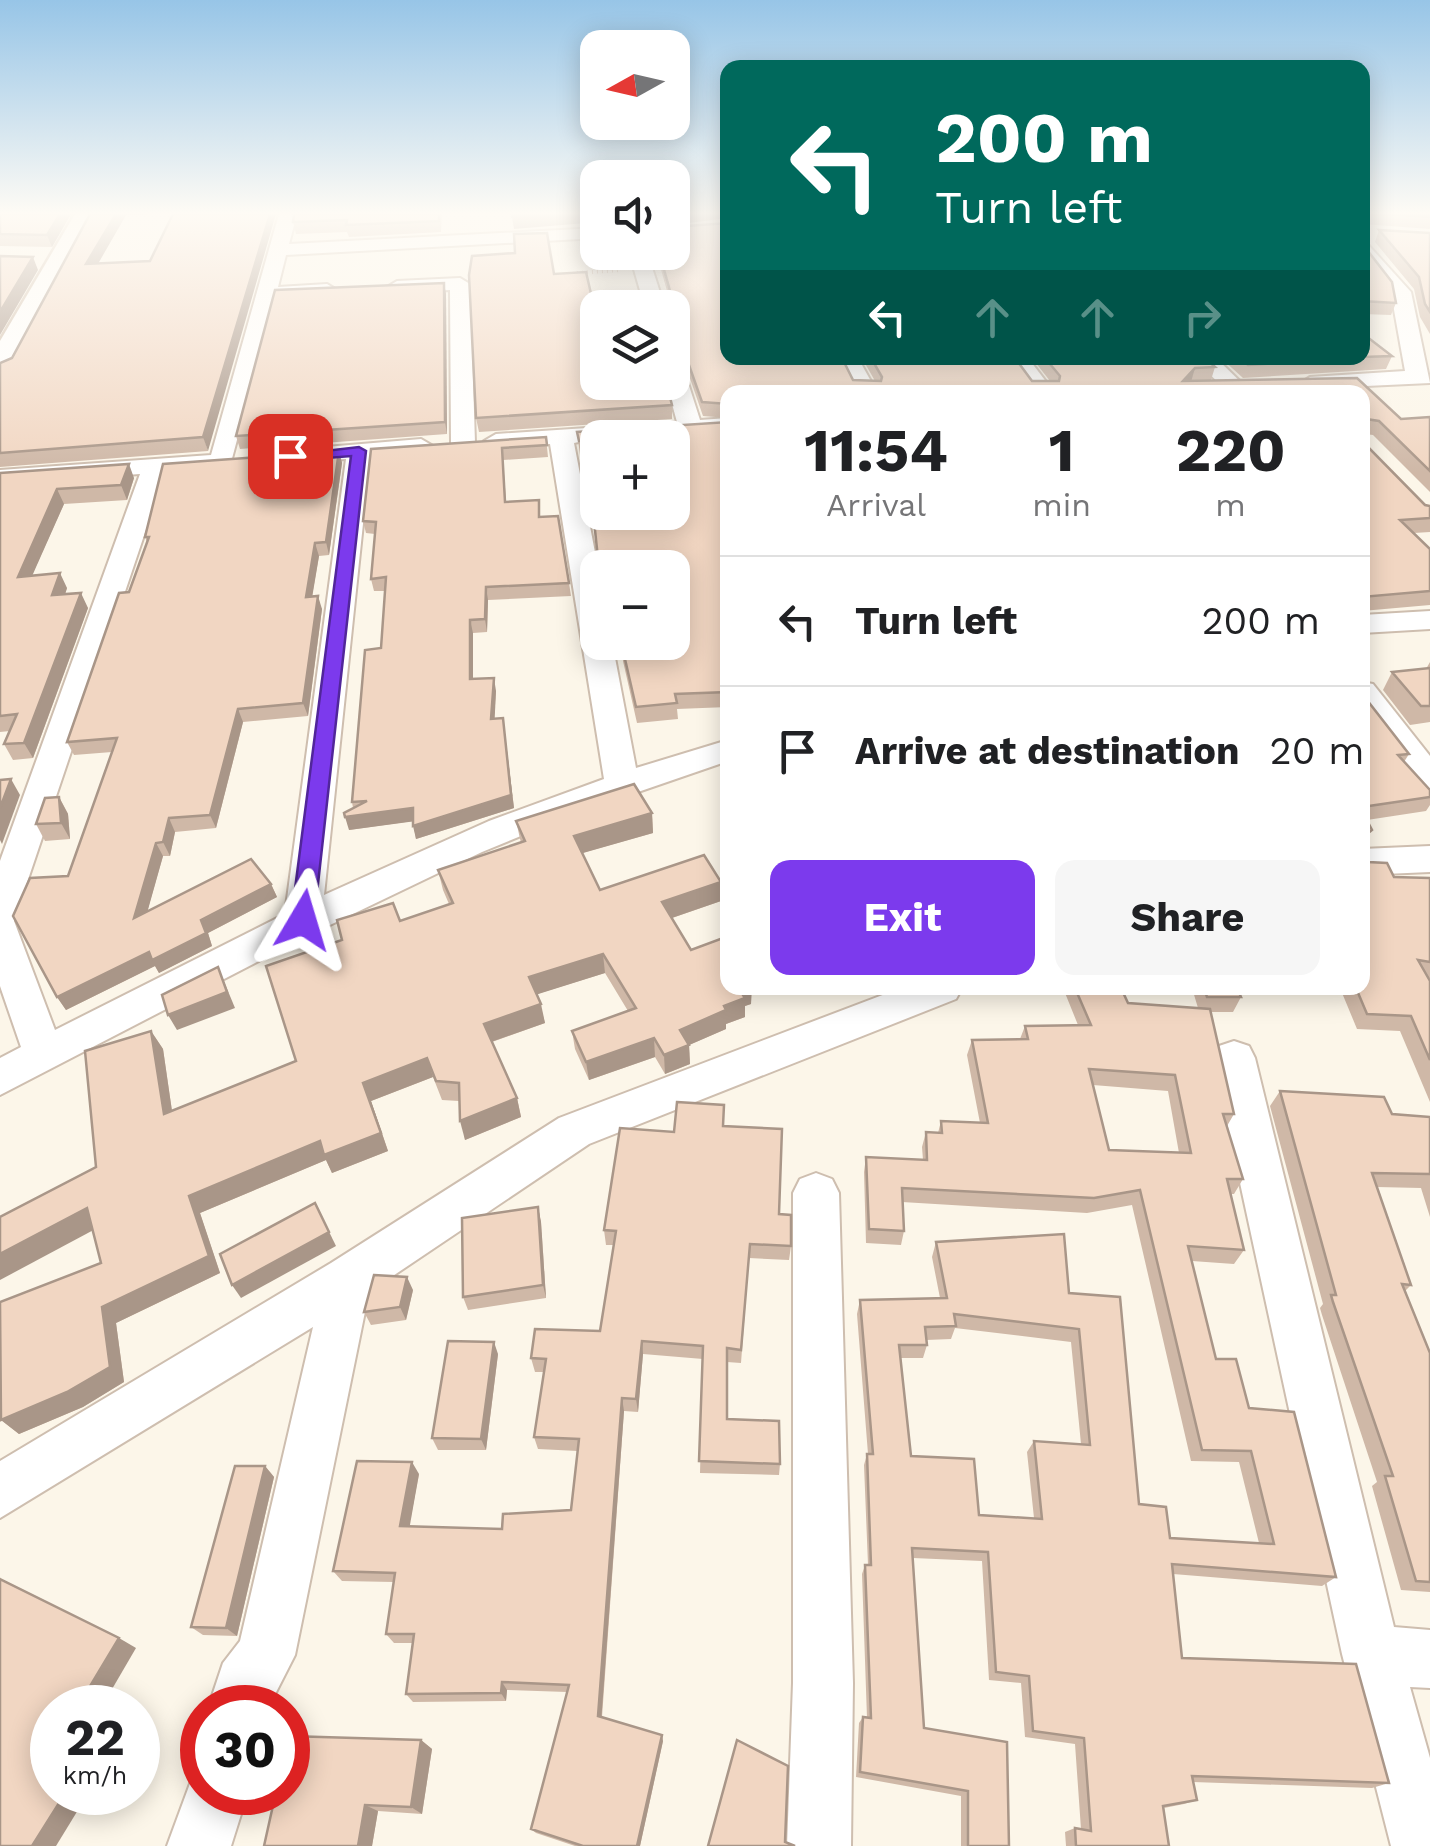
<!DOCTYPE html>
<meta charset="utf-8">
<style>
body{margin:0;font-family:"Work Sans",sans-serif;background:#f6f6f6;color:#202124;height:100vh;display:flex;flex-direction:column;font-size:38px;white-space:nowrap}
*{box-sizing:border-box;margin:0}
p{font-size:32px;color:#757577}
.icon{flex:none;width:55px;height:55px;fill:none;stroke:currentColor;stroke-width:2;stroke-linecap:round;stroke-linejoin:round}
.map{position:relative;flex:1;overflow:hidden}
.details{position:absolute;left:720px;top:385px;width:650px;height:610px;display:flex;flex-direction:column;background:#fff;border-radius:20px;box-shadow:0 5px 25px #0003}
.details>*{flex:none}
.hud{position:absolute;left:720px;top:60px;width:650px;height:305px;border-radius:20px;box-shadow:0 5px 25px #0003;background:#00695c;color:#fff;overflow:hidden}
.needle{width:65px;rotate:262deg}
.buttons{position:absolute;left:580px;top:30px;display:grid;gap:20px}
.buttons a{display:grid;place-items:center;width:110px;height:110px;border-radius:20px;background:#fff;box-shadow:0 5px 25px #0003;font-size:50px}
.speed{position:absolute;left:30px;top:1685px;display:flex;gap:20px;font-size:50px;font-weight:700;text-align:center}
.speed>*{display:grid;place-content:center;width:130px;height:130px;border-radius:50%;background:#fff;box-shadow:0 5px 25px #0003;line-height:1}
.speed small{font-size:25px;font-weight:400}
.speed .limit{border:15px solid #d22;background:#fff;color:#111}
.pin{position:absolute;display:grid;place-items:center;width:85px;height:85px;color:#fff;margin:-42px;border-radius:20px;box-shadow:0 5px 15px #0006}
.me{position:absolute;width:110px;margin:-55px;rotate:7deg;stroke-linejoin:round;filter:drop-shadow(0 0 8px #0008)}
.turn{display:flex;align-items:center;gap:35px;height:210px;padding:0 50px;font-size:45px}
.turn .icon{width:130px;height:130px;stroke-width:2.5}
.turn b{display:block;font-size:70px;line-height:85px}
.lanes{display:flex;align-items:center;height:95px;padding:0 50px;background:#0003;justify-content:center;gap:50px;direction:ltr}
.lanes .off{opacity:.35}
.eta{display:flex;justify-content:space-evenly;align-items:center;height:170px;text-align:center}
.eta b{font-size:60px;font-weight:700;line-height:70px}
.primary-button{display:flex;gap:20px;margin-top:auto;padding:20px 50px}
.primary-button a{flex:1;height:115px;border-radius:20px;background:#7c3aed;color:#fff;font-size:40px;font-weight:700;line-height:115px;text-align:center}
.primary-button a+a{background:#f6f6f6;color:#202124}
ul{padding:0;list-style:none}
li{display:flex;align-items:center;gap:30px;height:130px;padding:0 50px;border-top:2px solid #e0e0e0}
li div{flex:1}
li b{display:block;font-size:38px}
li em{font-style:normal}
.map>svg:first-child{display:block}
</style>
<div class="map">
<svg width="1430" height="1846" viewBox="0 0 1430 1846">
<rect width="100%" height="100%" fill="#fcf6e9"/>
<g fill="none" stroke-linecap="round" stroke-linejoin="round">
<g stroke="#cebeaf" stroke-width="4">
<g id="street">
<polygon points="279,214 297,214 289,244 598,228 598,238 286,255 278,287 327,284 337,290 327,296 275,298 230,466 165,473 14,921 55,1030 285,914 346,459 287,463 275,456 278,451 421,439 433,446 421,453 370,457 324,895 489,821 604,779 550,444 496,448 484,441 496,434 677,422 666,382 672,382 672,361 683,367 700,420 728,418 728,432 598,438 574,443 598,568 598,642 612,642 636,768 728,740 728,761 577,813 482,852 305,937 0,1095 0,1058 21,1047 0,986 0,861 140,474 0,484 0,470 211,455"/>
<polygon points="1362,238 1411,292 1430,383 1302,389 1299,384 1310,377 1405,371 1391,293 1362,256"/>
<polygon points="629,252 647,252 665,308 645,308"/>
<polygon points="460,278 470,284 475,443 463,450 451,443 450,290 397,293 387,287 397,281"/>
<polygon points="838,358 858,358 877,392 855,392"/>
<polygon points="1007,358 1028,358 1054,392 1032,392"/>
<polygon points="1193,358 1216,358 1249,390 1228,392"/>
<polygon points="1430,611 1430,629 1362,633 1362,615"/>
<polygon points="1362,682 1373,684 1430,756 1430,790 1418,787 1362,713"/>
<polygon points="1430,846 1430,872 1362,875 1362,849"/>
<polygon points="901,988 962,988 956,999 589,1144 369,1292 295,1655 268,1708 208,1708 223,1663 240,1641 313,1327 0,1518 0,1461 331,1263 559,1118"/>
<polygon points="1234,1041 1249,1046 1255,1058 1394,1627 1430,1630 1430,1688 1410,1687 1430,1758 1430,1846 1391,1846 1342,1654 1213,1058 1219,1046"/>
<polygon points="816,1173 832,1179 839,1193 853,1683 851,1846 787,1846 793,1683 793,1193 800,1179"/>
<polygon points="202,1767 202,1792 248,1792 231,1846 167,1846 195,1770"/>
</g>
</g>
<g stroke="#d1bfad" stroke-width="5">
<polygon id="secondary" points="75,214 100,214 16,368 0,377 0,341"/>
</g>
<polyline stroke="#d6baa4" stroke-width="4" stroke-dasharray="1 4" stroke-linecap="butt" points="577,273 620,270"/>
<use href="#street" fill="#fff" fill-rule="evenodd"/>
<use href="#secondary" fill="#fff" fill-rule="evenodd"/>
</g>
<g fill="#cfb8a7" fill-rule="evenodd">
<polygon points="0,214 71,214 52,247 0,246"/>
<polygon points="90,214 154,214 126,215 98,263 150,261 208,451 0,467 0,363 12,358"/>
<polygon points="442,214 441,232 349,237 347,232 296,234 293,222"/>
<polygon points="1362,214 1430,214 1430,229 1362,224"/>
<polygon points="728,223 728,358 842,358 853,380 875,381 862,358 1015,358 1032,381 1050,381 1032,358 1205,358 1215,367 1211,380 1357,378 1401,419 1430,417 1430,492 1373,435 1365,434 1364,443 1425,505 1430,506 1430,532 1414,533 1430,549 1430,605 1362,611 1362,392 728,392 728,418 703,416 684,361 672,357 672,319 675,319 656,252 672,252 672,227"/>
<polygon points="1379,230 1430,233 1430,334 1420,317 1414,289 1375,242"/>
<polygon points="1362,237 1364,246 1396,303 1391,315 1362,314"/>
<polygon points="554,274 596,324 672,405 672,419 479,432 476,418"/>
<polygon points="446,294 447,434 240,449 236,436"/>
<polygon points="1392,356 1386,369 1243,378 1221,358 1362,358"/>
<polygon points="728,422 728,707 677,709 678,719 637,723 623,661 622,646 650,642 672,642 672,512 598,438 598,509 590,455 580,455 577,432"/>
<polygon points="546,437 548,457 503,460 506,501 540,517 569,583 571,596 488,600 487,632 473,633 473,679 496,691 494,719 503,718 514,808 416,839 413,821 349,830 353,808 352,802 381,648 385,591 374,591 371,579 375,534 366,533 363,521 371,449"/>
<polygon points="339,451 342,463 329,555 319,556 312,596 322,609 308,716 243,722 216,828 175,832 170,856 163,856 147,912 271,884 277,897 208,933 212,946 159,973 155,966 66,1010 57,997 68,876 112,752 74,755 67,742 129,592 147,542 145,537"/>
<polygon points="0,473 134,478 127,500 64,504 32,575 67,588 65,594 88,608 33,758 13,760 4,744 10,731 0,732"/>
<polygon points="1430,662 1430,722 1410,725 1383,690 1392,672 1426,669"/>
<polygon points="1362,678 1367,700 1409,754 1404,762 1430,790 1430,805 1426,811 1367,820 1368,862 1394,877 1430,878 1430,978 1428,978 1430,981 1430,1102 1400,1031 1357,1029 1340,988 1362,988"/>
<polygon points="59,797 68,814 70,839 45,841 36,824"/>
<polygon points="652,813 653,833 582,853 600,890 721,901 672,918 691,950 751,1004 745,1006 745,1017 726,1024 726,1029 689,1045 690,1064 665,1074 655,1057 589,1080 575,1049 572,1031 628,1011 605,973 537,994 545,1023 492,1042 517,1098 521,1117 465,1140 459,1101 442,1100 433,1077 371,1101 388,1151 332,1173 326,1160 200,1213 220,1273 116,1323 124,1382 83,1407 19,1434 1,1420 101,1263 92,1230 96,1167 151,1031 163,1049 172,1111 296,1061 400,921 449,904 443,890 438,870 521,843 516,821"/>
<path d="M1063 988H1121L1128 1003 1198 1008 1192 988H1237L1241 997 1233 1012H1211L1234 1114 1227 1126 1243 1179 1234 1194H1231L1244 1250 1234 1264 1192 1261 1216 1359 1249 1408 1336 1577 1322 1586 1173 1574 1182 1658 1389 1783 1372 1788 1193 1782 1197 1800 1184 1804 1164 1808 1169 1846H1066L1065 1832 1075 1828 1081 1829 1075 1744 1025 1737 1021 1683 989 1680 982 1561 913 1558 924 1728 1009 1846H961V1796L856 1777 859 1723 863 1717 867 1718 862 1574 865 1565H868L864 1465 867 1454H868L857 1314 860 1300 940 1298 932 1257 936 1242 1069 1293 1139 1504 1170 1538 1259 1543 1239 1462 1191 1461 1132 1205 1087 1213 902 1202 904 1231 901 1245 866 1243 864 1172 866 1157 923 1160 922 1147 926 1132 938 1133 941 1121 980 1123 967 1055 972 1040 1020 1039 1025 1026 1078 1025ZM1093 1085 1168 1091 1179 1153 1109 1150ZM955 1328 1071 1342 1081 1444 1034 1441 1027 1452 1034 1518 979 1515 911 1456 901 1358H923L927 1345 926 1340 951 1339Z"/>
<polygon points="1280,1091 1392,1114 1430,1117 1430,1217 1421,1188 1377,1187 1411,1285 1405,1291 1430,1353 1430,1592 1401,1590 1372,1486 1377,1482 1322,1315 1320,1308 1323,1304 1270,1106"/>
<polygon points="724,1126 779,1214 791,1246 789,1260 749,1258 741,1363 727,1362 727,1419 780,1464 779,1475 700,1473 703,1359 643,1354 638,1412 624,1411 602,1717 663,1741 640,1846 575,1846 536,1833 531,1829 567,1692 507,1690 506,1701 413,1702 406,1694 413,1643 394,1643 386,1634 394,1582 342,1581 333,1571 419,1474 409,1526 502,1529 571,1510 578,1451 538,1449 534,1437 544,1372 535,1372 531,1358 600,1331 614,1245 606,1245 604,1230 674,1132"/>
<polygon points="538,1207 541,1222 546,1298 468,1310 463,1297"/>
<polygon points="413,1290 406,1320 371,1325 364,1312"/>
<polygon points="498,1354 486,1450 438,1450 432,1438"/>
<polygon points="265,1466 274,1477 237,1636 203,1635 191,1627"/>
<polygon points="421,1740 432,1749 422,1814 378,1811 372,1846 264,1846"/>
</g>
<g fill="#a99688">
<polygon points="60,214 71,214 52,247 47,235"/>
<polygon points="116,214 126,215 91,276 86,264"/>
<polygon points="270,214 276,214 208,451 203,437"/>
<polygon points="550,214 598,214 598,222 514,229 512,217"/>
<polygon points="672,214 728,214 728,218 672,225"/>
<polygon points="33,257 38,270 0,335 0,312"/>
<polygon points="444,283 446,294 447,434 445,422"/>
<polygon points="1195,368 1191,382 1183,381"/>
<polygon points="339,451 342,463 329,555 326,542"/>
<polygon points="129,464 134,478 127,500 121,485"/>
<polygon points="57,489 64,504 25,592 18,577"/>
<polygon points="315,543 319,556 310,610 306,597"/>
<polygon points="60,573 67,588 60,610 52,595"/>
<polygon points="486,587 488,600 487,632 485,619"/>
<polygon points="81,593 88,608 33,758 24,743"/>
<polygon points="318,596 322,609 308,716 303,703"/>
<polygon points="470,620 473,633 473,692 470,679"/>
<polygon points="494,678 496,691 494,732 491,719"/>
<polygon points="238,709 243,722 216,828 210,815"/>
<polygon points="503,718 514,808 416,839 413,826"/>
<polygon points="11,779 20,795 2,844 0,840 0,808"/>
<polygon points="59,797 68,814 70,839 61,823"/>
<polygon points="413,808 416,821 349,830 345,817"/>
<polygon points="652,813 653,833 576,855 574,836"/>
<polygon points="169,818 175,832 170,856 163,842"/>
<polygon points="156,843 163,856 142,931 134,918"/>
<polygon points="721,882 721,901 663,921 662,902"/>
<polygon points="271,884 277,897 208,933 212,946 159,973 155,966 66,1010 57,997"/>
<polygon points="603,954 605,973 532,996 529,977"/>
<polygon points="218,967 235,1008 177,1030 168,1015"/>
<polygon points="743,988 752,988 751,1004 745,1006 745,1017 726,1024 726,1029 680,1049 680,1030 724,1006 739,989"/>
<polygon points="541,1004 545,1023 488,1043 484,1024"/>
<polygon points="151,1031 163,1049 175,1132 164,1114"/>
<polygon points="654,1038 655,1057 589,1080 586,1062"/>
<polygon points="689,1045 690,1064 665,1074 664,1055"/>
<polygon points="427,1058 433,1077 371,1101 388,1151 332,1173 326,1160 200,1213 220,1273 116,1323 124,1382 83,1407 19,1434 1,1420 102,1307 189,1196 363,1083"/>
<polygon points="517,1098 521,1117 465,1140 460,1121"/>
<polygon points="315,1203 336,1246 241,1298 232,1285"/>
<polygon points="538,1207 541,1222 546,1298 543,1285"/>
<polygon points="87,1208 101,1226 0,1280 0,1254"/>
<polygon points="407,1277 413,1290 406,1320 400,1307"/>
<polygon points="642,1341 643,1354 638,1412 636,1399"/>
<polygon points="494,1342 498,1354 486,1450 481,1439"/>
<polygon points="622,1398 624,1411 601,1723 598,1716"/>
<polygon points="412,1462 419,1474 408,1536 400,1526"/>
<polygon points="265,1466 274,1477 237,1636 226,1628"/>
<polygon points="119,1638 136,1648 101,1708 77,1708"/>
<polygon points="502,1682 507,1690 506,1701 501,1693"/>
<polygon points="662,1735 663,1741 640,1846 637,1846"/>
<polygon points="421,1740 432,1749 422,1814 411,1807"/>
<polygon points="52,1747 52,1783 37,1773"/>
<polygon points="66,1792 79,1792 86,1797 56,1846 32,1846"/>
<polygon points="365,1805 378,1811 372,1846 358,1846"/>
</g>
<g fill="#f1d6c2" stroke="#a99688" stroke-width="2.5" fill-rule="evenodd">
<polygon points="0,214 60,214 47,235 0,234"/>
<polygon points="90,214 116,214 86,264 150,261 173,214 270,214 203,437 0,453 0,363 12,358"/>
<polygon points="294,214 439,214 439,221 346,225 347,220 293,222"/>
<polygon points="512,214 550,214 512,217"/>
<polygon points="1391,214 1430,214 1430,217"/>
<polygon points="728,223 728,358 842,358 853,380 881,381 882,377 871,358 1015,358 1032,381 1059,381 1060,376 1045,358 1205,358 1215,367 1195,368 1183,381 1357,378 1401,419 1430,417 1430,471 1379,421 1366,419 1364,443 1425,505 1430,506 1430,518 1400,520 1430,549 1430,591 1362,597 1362,392 728,392 728,404 702,402 683,348 672,344 672,319 678,319 659,252 672,252 672,227"/>
<polygon points="1379,230 1430,233 1430,312 1425,304 1419,277"/>
<polygon points="547,233 554,274 586,272 598,324 598,382 666,382 672,405 476,418 469,275 472,256 515,253 514,234"/>
<polygon points="1362,237 1364,246 1392,282 1396,303 1362,301"/>
<polygon points="0,256 33,257 0,312"/>
<polygon points="444,283 445,422 236,436 275,290"/>
<polygon points="1362,333 1392,356 1362,357"/>
<polygon points="1240,358 1361,358 1248,365"/>
<polygon points="728,422 728,692 675,694 677,703 636,707 622,646 652,642 672,642 672,568 599,568 593,511 672,512 672,438 598,438 598,502 588,441 579,441 577,432"/>
<polygon points="546,437 547,445 502,448 505,502 539,500 539,517 558,516 569,583 486,587 485,619 470,620 470,679 494,678 491,719 503,718 511,795 413,826 413,808 345,817 344,813 367,801 352,802 365,650 381,648 386,577 371,579 376,522 363,521 371,449"/>
<polygon points="339,451 326,542 315,543 306,597 318,596 303,703 238,709 210,815 169,818 163,842 156,843 134,918 251,859 271,884 201,920 206,933 152,960 149,952 57,997 13,916 30,878 68,876 117,738 67,742 119,593 129,592 149,537 145,537 163,464"/>
<polygon points="129,464 121,485 57,489 18,577 60,573 52,595 81,593 24,743 4,744 17,714 0,716 0,473"/>
<polygon points="1430,668 1430,706 1421,706 1392,672"/>
<polygon points="1366,677 1367,700 1409,754 1398,755 1430,790 1430,797 1362,807 1362,714 1365,714 1362,714 1362,678"/>
<polygon points="11,779 0,808 0,780"/>
<polygon points="634,784 652,813 574,836 600,890 704,855 721,882 662,902 691,950 723,938 728,946 728,988 743,988 739,989 745,998 724,1006 726,1010 680,1030 689,1045 664,1055 654,1038 586,1062 572,1031 636,1008 603,954 529,977 541,1004 484,1024 517,1098 460,1121 459,1083 436,1081 427,1058 363,1083 381,1133 324,1155 320,1141 189,1196 209,1256 102,1307 110,1367 67,1392 1,1420 0,1302 101,1263 87,1208 0,1254 0,1217 96,1167 85,1051 151,1031 164,1114 296,1061 266,966 342,940 337,920 393,903 400,921 453,903 438,870 525,841 516,821"/>
<polygon points="59,797 61,823 36,824 45,798"/>
<polygon points="1362,811 1372,830 1367,834 1368,862 1387,863 1394,877 1430,878 1430,962 1418,960 1430,981 1430,1060 1411,1016 1367,1014 1356,988 1362,988"/>
<polygon points="218,967 227,992 168,1015 162,995"/>
<path d="M1075 988H1121L1128 1003 1210 1009 1234 1114H1223L1243 1179H1227L1244 1250 1188 1246 1216 1359H1236L1249 1408 1294 1412 1336 1577 1172 1564 1182 1658 1356 1664 1389 1783 1192 1776 1197 1800 1163 1806 1169 1846H1076L1075 1828 1091 1831 1084 1738 1033 1731 1029 1676 996 1672 988 1552 912 1548 924 1728 1007 1742 1009 1846H968V1791L860 1772 863 1717 871 1718 865 1565H871L867 1454H873L860 1300 947 1298 936 1242 1064 1234 1069 1293 1120 1297 1139 1504 1166 1507 1170 1538 1274 1544 1251 1451 1202 1450 1140 1190 1094 1198 902 1188 904 1231 869 1229 866 1157 927 1160 926 1132 942 1133 941 1121 988 1123 972 1040 1028 1039 1025 1026 1091 1025ZM1089 1069 1175 1075 1191 1153 1109 1150ZM954 1314 1079 1329 1090 1445 1034 1441 1042 1519 979 1515 974 1459 911 1456 899 1345H927L925 1327 956 1326Z"/>
<polygon points="1204,988 1237,988 1241,997 1207,997"/>
<polygon points="1280,1091 1384,1097 1392,1114 1430,1117 1430,1174 1372,1173 1411,1285 1402,1284 1430,1353 1430,1582 1416,1581 1385,1476 1393,1476 1333,1302 1331,1295 1336,1295"/>
<polygon points="677,1102 724,1105 723,1126 782,1129 779,1214 791,1215 791,1246 750,1244 741,1350 727,1348 727,1419 779,1421 780,1464 699,1461 703,1346 642,1341 636,1399 622,1398 598,1716 662,1735 637,1846 583,1846 531,1829 569,1685 502,1682 501,1693 406,1694 414,1634 386,1634 395,1573 333,1571 357,1461 412,1462 400,1526 502,1529 503,1514 571,1510 579,1439 534,1437 546,1359 531,1358 535,1329 600,1331 616,1231 604,1230 620,1128 674,1132"/>
<polygon points="315,1203 329,1232 232,1285 220,1254"/>
<polygon points="538,1207 543,1285 463,1297 462,1218"/>
<polygon points="374,1275 407,1277 400,1307 364,1312"/>
<polygon points="448,1341 494,1342 481,1439 432,1438"/>
<polygon points="235,1466 265,1466 226,1628 191,1627"/>
<polygon points="0,1579 119,1638 77,1708 52,1708 52,1747 37,1773 52,1783 52,1792 66,1792 32,1846 0,1846"/>
<polygon points="288,1736 421,1740 411,1807 365,1805 358,1846 264,1846 276,1792 288,1792"/>
<polygon points="737,1740 788,1766 785,1842 795,1846 708,1846"/>
</g>
<linearGradient id="sky" x2="0" y2="1"><stop stop-color="#97c5e7"/><stop offset="0.45" stop-color="#fefbf5"/><stop offset="1" stop-color="#fefbf5" stop-opacity="0"/></linearGradient>
<rect width="1430" height="473" fill="url(#sky)"/>
<polygon fill="#7c3aed" stroke="#51269a" stroke-width="2.5" points="359,447 366,451 314,920 303,928 291,920 351,456 290,461 282,456"/>
</svg>
<div class="buttons">
<a><svg class="needle" viewBox="-14 -14 28 28"><path d="M0-13l5 13h-10z" fill="#e53935"/><path d="M0 13l5-13h-10z" fill="#757577"/></svg></a>
<a><svg class="icon" aria-label="sound" viewBox="0 0 24 24"><path d="M4 9h4l5-4v14l-5-4H4zM17 9q2 3 0 6"/></svg></a>
<a><svg class="icon" aria-label="layers" viewBox="0 0 24 24"><path d="M12 4l9 5-9 5-9-5zM3 14l9 5 9-5"/></svg></a>
<a>+</a>
<a>−</a>
</div>
<div class="speed"><div>22<small>km/h</small></div><div class="limit">30</div></div>
<div class="pin" style="left:290px;top:456px;background:#d93025"><svg class="icon" aria-label="arrive" viewBox="0 0 24 24"><path d="M6 21V4h12l-3 4 3 4H6"/></svg></div>
<svg class="me" style="left:303px;top:920px" viewBox="-20 -20 40 40"><path d="M0-17L14 15 0 8-14 15z" fill="#7c3aed" stroke="#fff" stroke-width="4"/></svg>
<div class="hud">
<div class="turn"><svg class="icon" aria-label="left" viewBox="0 0 24 24"><path d="M17 20v-9H6M10 6l-5 5 5 5"/></svg><div><b>200 m</b>Turn left</div></div>
<div class="lanes"><svg class="icon" aria-label="left" viewBox="0 0 24 24"><path d="M17 20v-9H6M10 6l-5 5 5 5"/></svg><svg class="icon off" aria-label="ahead" viewBox="0 0 24 24"><path d="M12 20V5M6 11l6-6 6 6"/></svg><svg class="icon off" aria-label="ahead" viewBox="0 0 24 24"><path d="M12 20V5M6 11l6-6 6 6"/></svg><svg class="icon off" aria-label="right" viewBox="0 0 24 24"><path d="M7 20v-9h11M14 6l5 5-5 5"/></svg></div>
</div>
<section class="details">
<div class="eta">
<div><b>11:54</b><p>Arrival</p></div>
<div><b>1</b><p>min</p></div>
<div><b>220</b><p>m</p></div>
</div>
<ul>
<li><svg class="icon" aria-label="left" viewBox="0 0 24 24"><path d="M17 20v-9H6M10 6l-5 5 5 5"/></svg><div><b>Turn left</b></div><em>200 m</em></li>
<li><svg class="icon" aria-label="arrive" viewBox="0 0 24 24"><path d="M6 21V4h12l-3 4 3 4H6"/></svg><div><b>Arrive at destination</b></div><em>20 m</em></li>
</ul>
<div class="primary-button"><a>Exit</a><a>Share</a></div>
</section>
</div>
